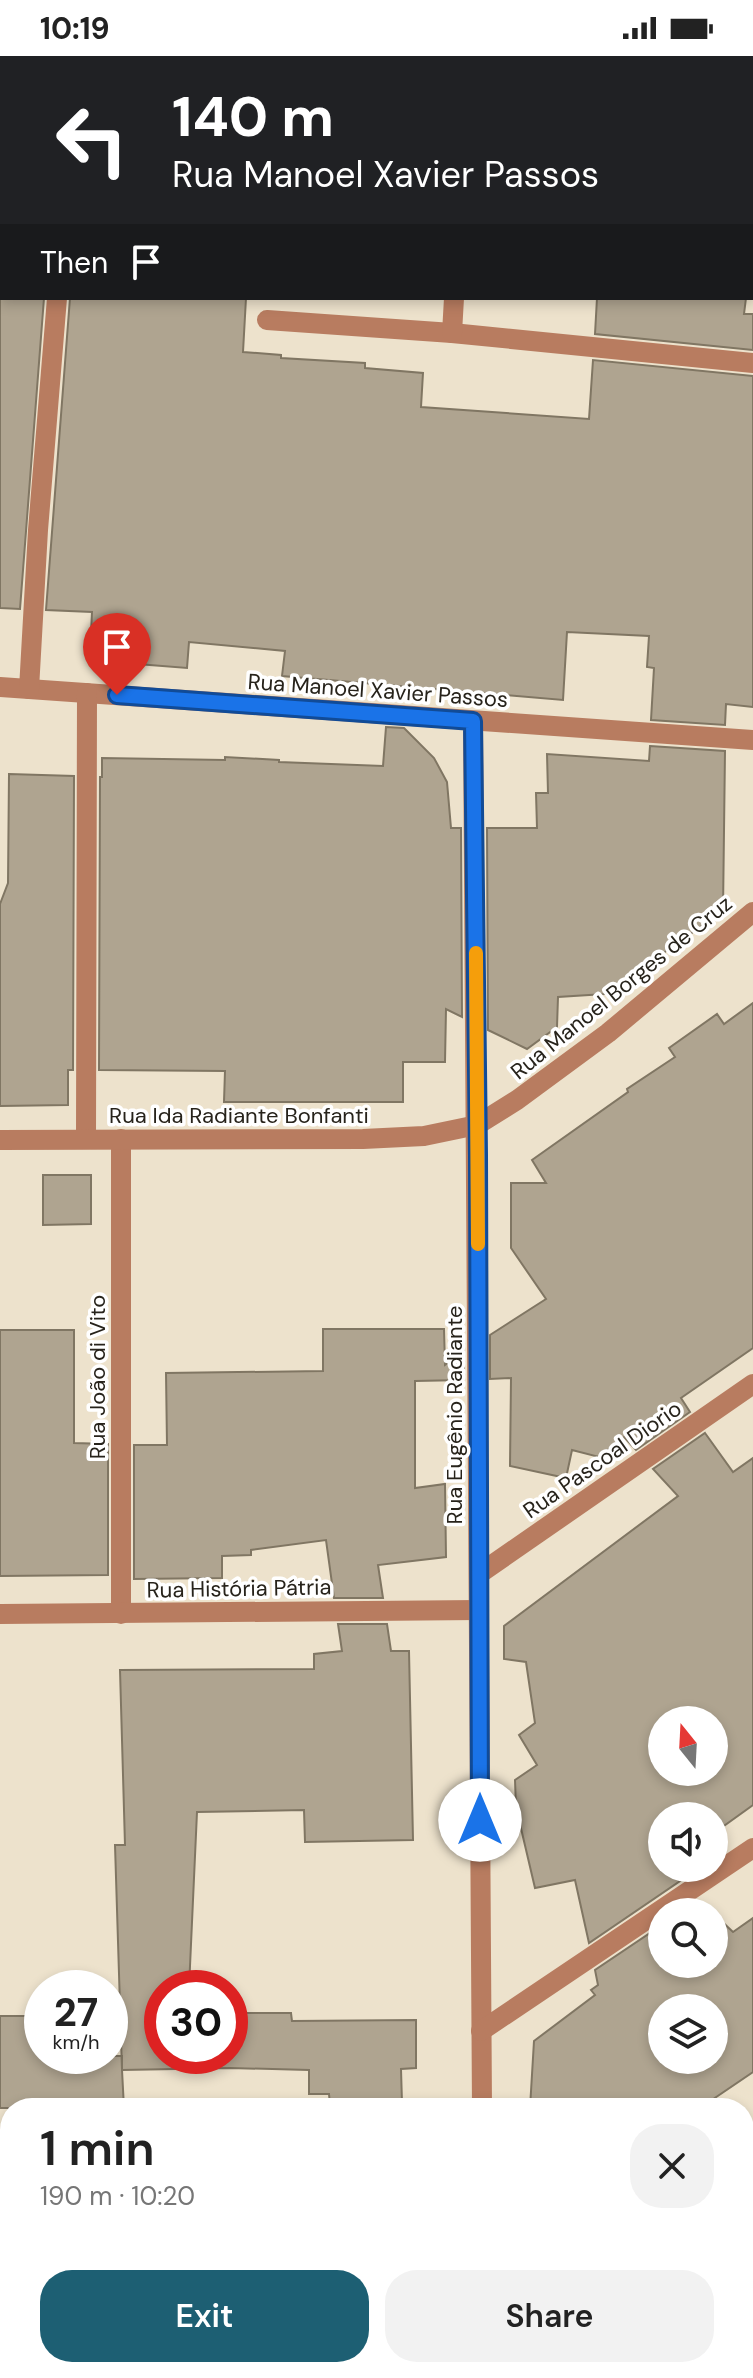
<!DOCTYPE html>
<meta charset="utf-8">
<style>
body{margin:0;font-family:"DM Sans",sans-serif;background:#f2f2f2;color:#222;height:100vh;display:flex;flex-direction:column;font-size:30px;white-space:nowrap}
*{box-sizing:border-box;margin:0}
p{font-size:26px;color:#767676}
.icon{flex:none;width:44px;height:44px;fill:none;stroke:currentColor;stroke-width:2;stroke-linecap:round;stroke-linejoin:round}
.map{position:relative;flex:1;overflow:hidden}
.panel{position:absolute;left:0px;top:2042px;width:754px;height:280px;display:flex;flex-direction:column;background:#fff;border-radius:32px 32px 0 0;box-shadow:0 4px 12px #0003}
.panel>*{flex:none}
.top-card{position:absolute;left:0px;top:0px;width:754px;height:244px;box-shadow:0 4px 12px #0003;background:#202124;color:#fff;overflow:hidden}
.needle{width:52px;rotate:342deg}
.controls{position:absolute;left:648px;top:1650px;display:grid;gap:16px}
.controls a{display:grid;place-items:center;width:80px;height:80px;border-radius:50%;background:#fff;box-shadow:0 4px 12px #0003;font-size:40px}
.speed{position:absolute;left:24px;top:1914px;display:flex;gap:16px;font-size:40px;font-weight:700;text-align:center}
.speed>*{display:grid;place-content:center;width:104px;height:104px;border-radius:50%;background:#fff;box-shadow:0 4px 12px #0003;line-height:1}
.speed small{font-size:20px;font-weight:400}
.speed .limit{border:12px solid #d22;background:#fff;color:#111}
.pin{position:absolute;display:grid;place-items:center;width:68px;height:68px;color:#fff;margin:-82px -34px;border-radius:50% 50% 50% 0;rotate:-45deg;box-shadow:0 0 8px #0007}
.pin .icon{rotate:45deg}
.me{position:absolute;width:88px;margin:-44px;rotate:0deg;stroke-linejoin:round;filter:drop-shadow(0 0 6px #0008)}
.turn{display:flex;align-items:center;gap:28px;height:168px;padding:0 40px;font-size:36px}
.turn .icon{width:104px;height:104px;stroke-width:2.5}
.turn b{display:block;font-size:56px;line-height:68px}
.then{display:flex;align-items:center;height:76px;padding:0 40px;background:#0003;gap:16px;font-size:30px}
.round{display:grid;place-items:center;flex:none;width:84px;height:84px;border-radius:32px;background:#f2f2f2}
.overview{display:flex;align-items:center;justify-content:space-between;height:136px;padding:0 40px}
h1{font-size:48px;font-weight:600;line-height:60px}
.primary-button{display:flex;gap:16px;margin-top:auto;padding:16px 40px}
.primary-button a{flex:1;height:92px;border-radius:32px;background:#1d5f73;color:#fff;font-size:32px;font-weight:600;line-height:92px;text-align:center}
.primary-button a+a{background:#f2f2f2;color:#222}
.status{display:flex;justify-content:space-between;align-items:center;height:56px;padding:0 40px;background:#fff;direction:ltr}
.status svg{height:22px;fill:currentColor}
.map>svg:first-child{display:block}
</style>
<div class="status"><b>10:19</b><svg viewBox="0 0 49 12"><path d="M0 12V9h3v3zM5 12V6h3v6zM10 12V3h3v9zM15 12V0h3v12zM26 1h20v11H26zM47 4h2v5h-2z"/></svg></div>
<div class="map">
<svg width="753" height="2322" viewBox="0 0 753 2322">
<rect width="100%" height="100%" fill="#ede2cc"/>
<g fill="#afa490" stroke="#807663" stroke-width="2" fill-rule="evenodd">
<polygon points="0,242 44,242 20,553 0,552"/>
<polygon points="70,242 246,242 243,296 281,299 281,302 365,307 365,312 423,317 421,351 589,363 593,304 753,320 753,651 726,648 725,669 651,664 654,612 647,611 649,580 567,576 563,644 282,620 285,595 189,586 187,612 125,607 127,579 91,577 92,556 46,554"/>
<polygon points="597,242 746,242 744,258 753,258 753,294 595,278"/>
<polygon points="386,671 404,672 434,702 447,726 451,772 461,772 462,961 446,953 445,1006 403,1006 403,1046 224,1046 225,1015 99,1014 100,721 102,721 102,702 225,704 225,701 279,704 279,706 383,710"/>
<polygon points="650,690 725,695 723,855 605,938 558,941 557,971 527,993 488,974 487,772 537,772 536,737 548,737 547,698 649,705"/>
<polygon points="9,718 74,720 73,1014 68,1014 68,1049 0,1050 0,848 8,827"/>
<polygon points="753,947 753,1292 681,1342 690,1356 636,1394 624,1381 599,1401 572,1394 566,1422 510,1410 511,1322 490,1323 490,1279 546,1243 511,1192 511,1127 546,1127 532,1104 628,1036 627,1033 675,1001 669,992 717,958 724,968"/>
<polygon points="43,1119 91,1119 91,1168 43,1169"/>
<polygon points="323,1273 444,1273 445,1309 464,1296 464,1324 415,1325 415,1432 445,1428 446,1501 378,1509 383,1542 334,1542 326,1484 251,1494 251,1499 222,1500 222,1522 134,1523 134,1389 167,1389 166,1317 323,1315"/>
<polygon points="0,1274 74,1274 74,1387 108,1388 108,1519 0,1520"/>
<path d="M705 1377 733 1416 753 1402V1749L714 1777V1760H662V1812H667L680 1825 589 1887 575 1824 535 1832 516 1751 515 1724 537 1709 519 1679 535 1667 526 1606 504 1603V1570L678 1440 653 1413ZM662 1664H714V1716H662Z"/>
<polygon points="338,1568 387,1568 391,1595 409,1595 413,1784 305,1786 304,1754 197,1756 189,1932 162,1932 162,2000 230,2000 230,1957 291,1957 292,1965 416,1964 416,2012 401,2013 402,2047 330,2049 329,2038 309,2038 309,2014 230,2012 122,2014 124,2052 0,2052 0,1960 42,1960 42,2000 122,2000 122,2014 115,1789 125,1789 120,1614 314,1613 314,1598 342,1595"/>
<path d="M714 1858 733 1876 753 1862V2016L700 2052H530L534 1985 595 1939 591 1934 598 1929 595 1914 662 1869V1908H714ZM662 1952H714V2004H662Z"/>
</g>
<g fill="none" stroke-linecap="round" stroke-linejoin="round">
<g stroke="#b87c60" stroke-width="20">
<polyline points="76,2 76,0"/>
<polyline points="469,2 469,0"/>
<polyline points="267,264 452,277 753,307"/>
<polyline points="452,277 454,242"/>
<polyline points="0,631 753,684"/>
<polyline points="29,633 38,474 57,242"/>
<polyline points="473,665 482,2052"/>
<polyline points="86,1083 87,637"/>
<polyline points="121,1083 121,1558"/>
<polyline points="0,1084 363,1083 424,1080 477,1069 517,1044 608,977 753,856"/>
<polyline points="479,1518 753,1328"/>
<polyline points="0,1558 479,1554"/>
<polyline points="481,1975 753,1792"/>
<polyline points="744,2246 753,2240"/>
<polyline points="0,2303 10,2303"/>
<polyline points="485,2322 485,2312"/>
<polyline points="631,2322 646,2312"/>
</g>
</g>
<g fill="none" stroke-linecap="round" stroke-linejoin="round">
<g stroke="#114b97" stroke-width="20">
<polyline id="route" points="117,639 473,665 478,1099 480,1764"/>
</g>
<use href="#route" stroke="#1a73e8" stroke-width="14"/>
<polyline stroke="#f59e0b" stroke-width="14" points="476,897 478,1188"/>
</g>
<g text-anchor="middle" stroke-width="7" stroke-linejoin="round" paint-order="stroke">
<g font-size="22" fill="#27231b" stroke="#fff">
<text transform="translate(378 634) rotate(4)" y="8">Rua Manoel Xavier Passos</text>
<text transform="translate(621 931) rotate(-39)" y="8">Rua Manoel Borges de Cruz</text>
<text x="239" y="1067">Rua Ida Radiante Bonfanti</text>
<text transform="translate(97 1321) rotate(-90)" y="8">Rua João di Vito</text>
<text transform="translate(454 1359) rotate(-90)" y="8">Rua Eugênio Radiante</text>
<text transform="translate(602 1403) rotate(-35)" y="8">Rua Pascoal Diorio</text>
<text transform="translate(239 1532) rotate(-1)" y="8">Rua História Pátria</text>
</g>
</g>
</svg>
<div class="controls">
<a><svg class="needle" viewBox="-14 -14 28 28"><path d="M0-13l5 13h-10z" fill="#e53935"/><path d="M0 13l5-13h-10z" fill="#767676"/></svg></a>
<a><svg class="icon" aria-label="sound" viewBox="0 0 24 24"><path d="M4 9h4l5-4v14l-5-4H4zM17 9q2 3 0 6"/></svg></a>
<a><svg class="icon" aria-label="search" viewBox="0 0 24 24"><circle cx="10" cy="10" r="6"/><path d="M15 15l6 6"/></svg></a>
<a><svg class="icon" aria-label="layers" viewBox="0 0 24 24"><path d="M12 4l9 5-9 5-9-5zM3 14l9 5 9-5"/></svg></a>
</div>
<div class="speed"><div>27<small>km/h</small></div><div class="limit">30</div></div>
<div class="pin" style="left:117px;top:639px;background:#d93025"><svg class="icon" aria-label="arrive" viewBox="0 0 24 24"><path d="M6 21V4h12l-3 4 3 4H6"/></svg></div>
<svg class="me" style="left:480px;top:1764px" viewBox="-20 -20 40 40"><circle r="19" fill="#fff"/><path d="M0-13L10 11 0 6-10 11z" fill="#1a73e8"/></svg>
<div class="top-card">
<div class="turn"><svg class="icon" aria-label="left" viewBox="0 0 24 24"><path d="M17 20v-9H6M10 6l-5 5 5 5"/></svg><div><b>140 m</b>Rua Manoel Xavier Passos</div></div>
<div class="then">Then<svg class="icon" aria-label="arrive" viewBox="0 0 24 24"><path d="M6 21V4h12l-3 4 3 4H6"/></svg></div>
</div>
<section class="panel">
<div class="overview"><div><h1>1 min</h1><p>190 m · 10:20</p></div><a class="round"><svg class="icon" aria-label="close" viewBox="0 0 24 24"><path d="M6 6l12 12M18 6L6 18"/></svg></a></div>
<div class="primary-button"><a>Exit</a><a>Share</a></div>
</section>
</div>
